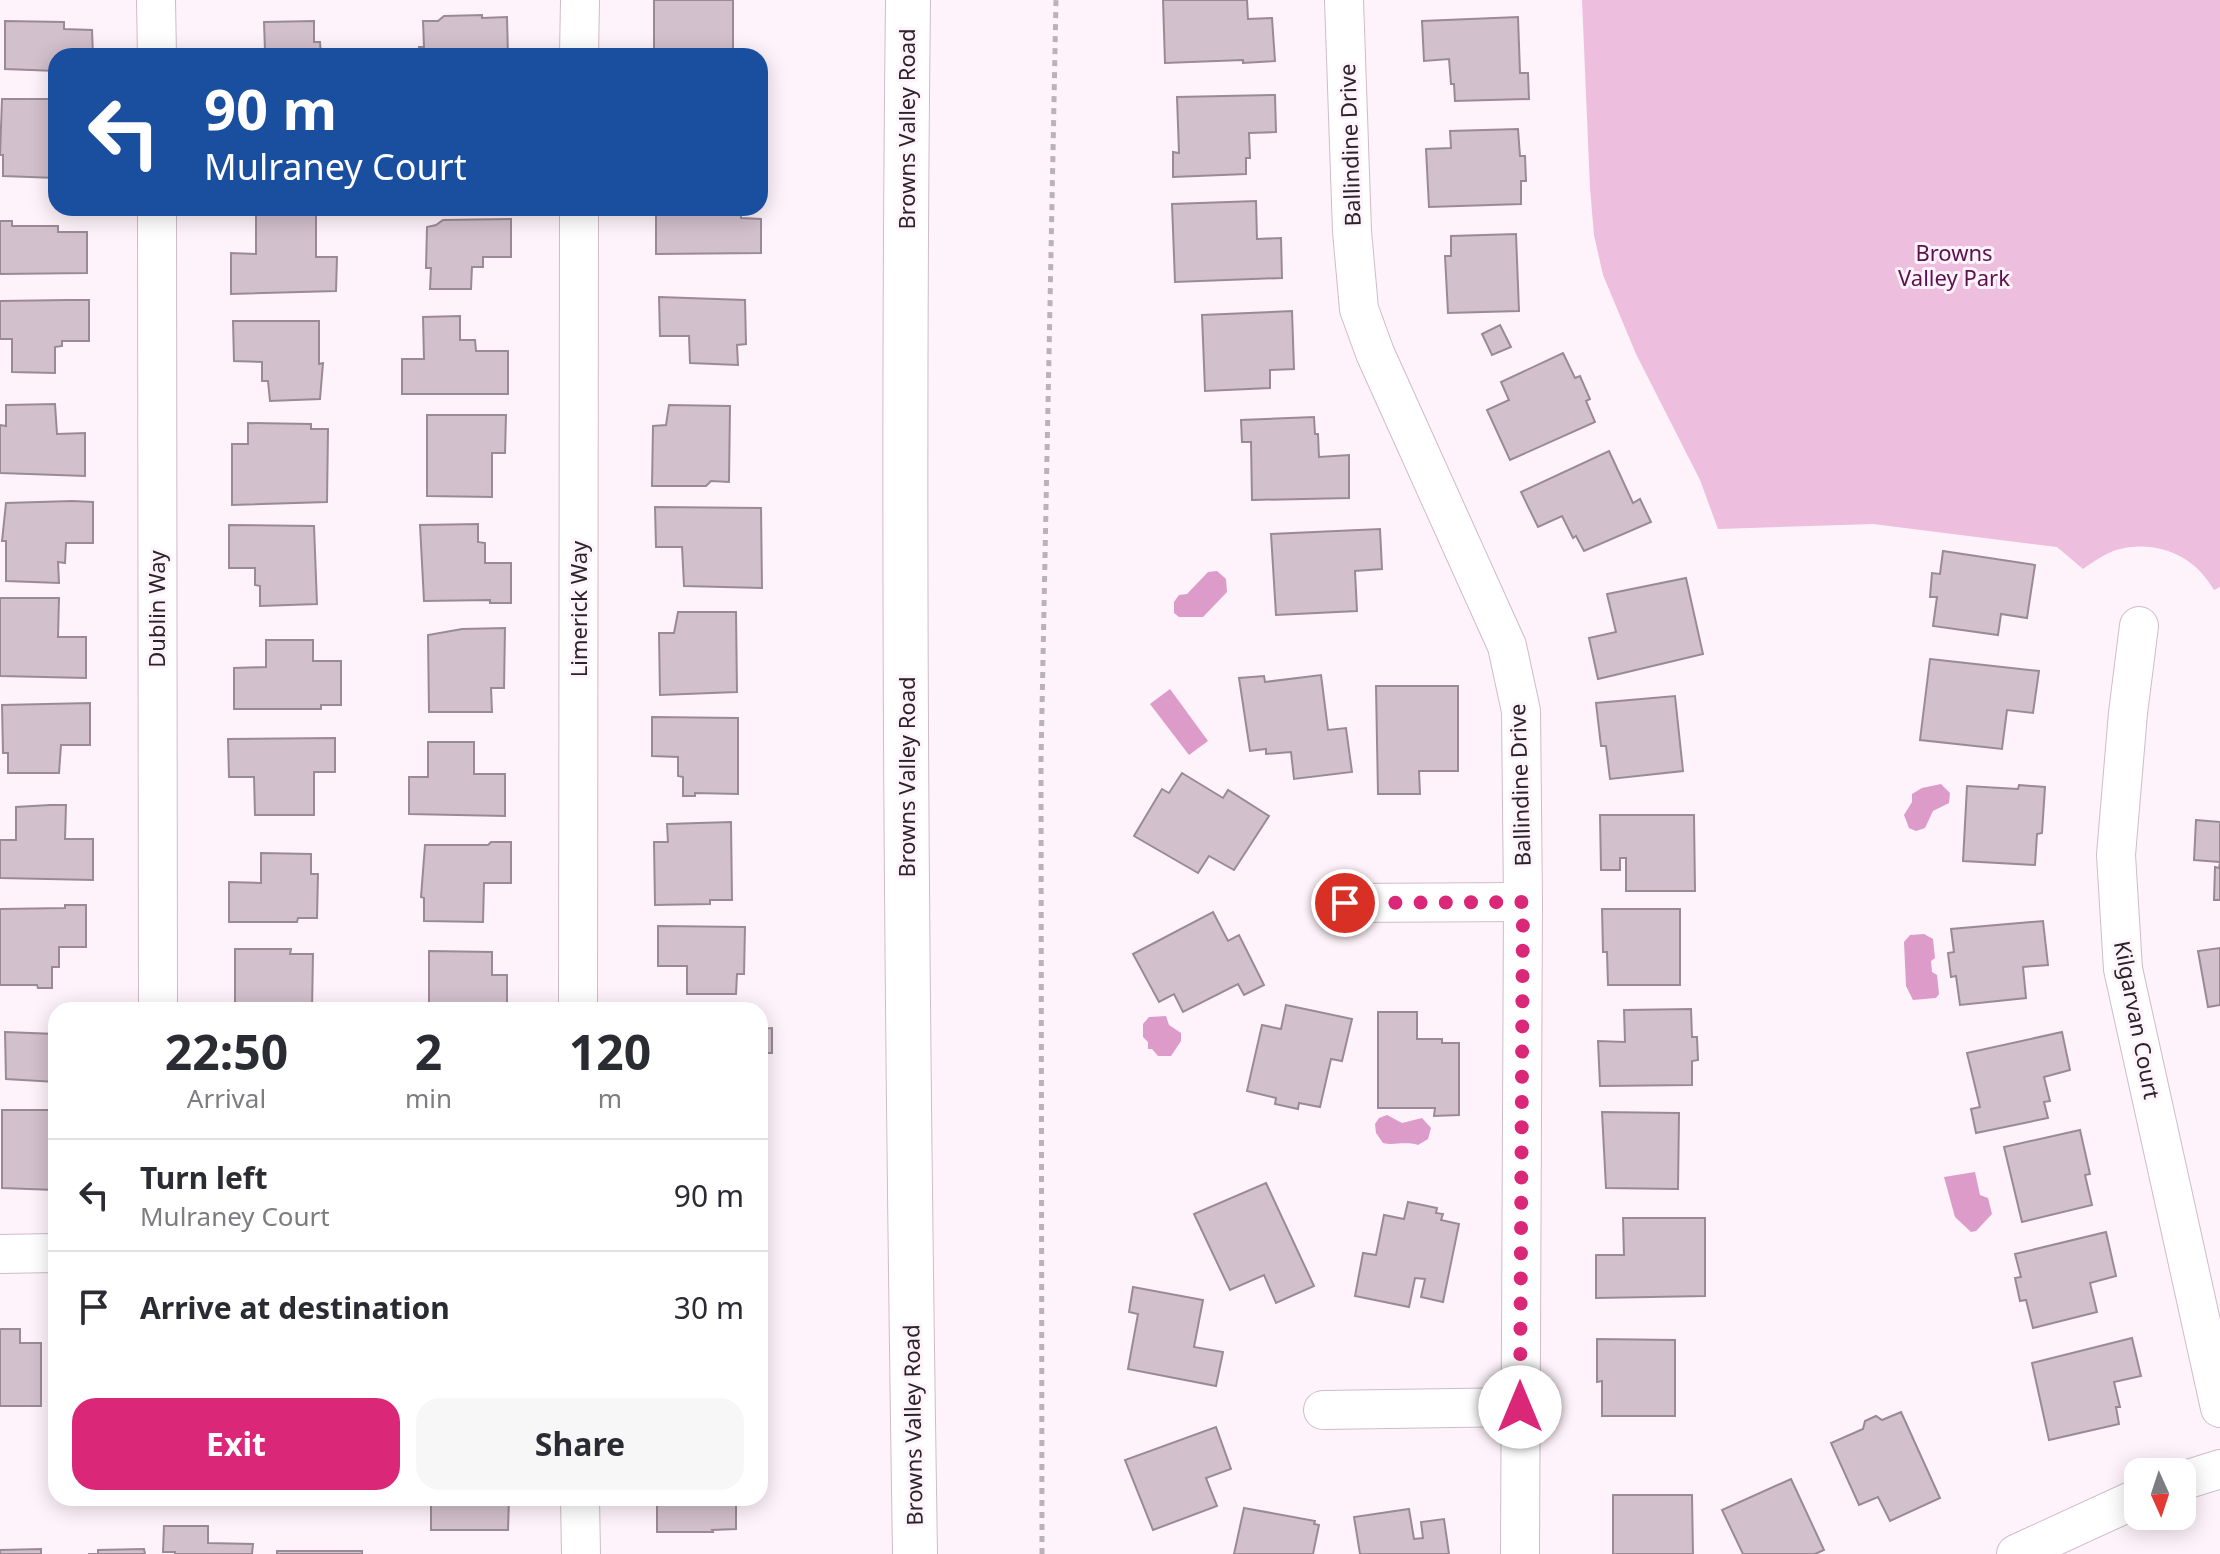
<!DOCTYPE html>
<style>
body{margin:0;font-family:"Noto Sans",sans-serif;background:#f7f7f7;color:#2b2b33;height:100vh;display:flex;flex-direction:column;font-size:30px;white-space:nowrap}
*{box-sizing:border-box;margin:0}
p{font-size:26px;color:#7c7c81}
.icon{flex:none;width:44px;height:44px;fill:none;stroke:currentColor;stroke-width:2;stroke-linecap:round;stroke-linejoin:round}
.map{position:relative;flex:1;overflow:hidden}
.drawer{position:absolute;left:48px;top:1002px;width:720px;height:504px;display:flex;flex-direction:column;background:#fff;border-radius:24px;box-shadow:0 4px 20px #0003}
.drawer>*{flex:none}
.hud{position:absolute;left:48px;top:48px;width:720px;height:168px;border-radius:24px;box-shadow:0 4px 20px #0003;background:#1a4fa0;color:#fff;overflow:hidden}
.needle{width:52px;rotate:177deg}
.fabs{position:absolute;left:2124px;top:1458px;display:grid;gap:16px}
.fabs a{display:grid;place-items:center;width:72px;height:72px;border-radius:16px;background:#fff;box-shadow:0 4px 20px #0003;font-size:40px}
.pin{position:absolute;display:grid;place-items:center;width:68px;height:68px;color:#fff;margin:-34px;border:4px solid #fff;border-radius:50%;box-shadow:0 2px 8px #0007}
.me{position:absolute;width:88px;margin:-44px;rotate:0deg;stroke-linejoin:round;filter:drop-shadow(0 0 6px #0008)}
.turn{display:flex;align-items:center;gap:28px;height:168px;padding:0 24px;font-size:36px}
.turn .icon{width:104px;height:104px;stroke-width:2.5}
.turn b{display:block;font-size:56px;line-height:68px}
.eta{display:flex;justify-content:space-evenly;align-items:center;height:136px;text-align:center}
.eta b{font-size:48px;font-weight:700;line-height:56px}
.button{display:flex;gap:16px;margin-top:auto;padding:16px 24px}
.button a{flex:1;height:92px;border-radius:24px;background:#db2777;color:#fff;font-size:32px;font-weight:700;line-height:92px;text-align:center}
.button a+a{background:#f7f7f7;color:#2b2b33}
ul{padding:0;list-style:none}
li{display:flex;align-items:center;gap:24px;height:112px;padding:0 24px;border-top:2px solid #e1e1e2}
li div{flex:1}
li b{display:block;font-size:30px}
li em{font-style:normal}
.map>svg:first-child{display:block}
</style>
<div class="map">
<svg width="2220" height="1554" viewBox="0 0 2220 1554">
<rect width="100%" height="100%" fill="#fef3fa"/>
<path fill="#edbede" d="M1582 0H2220V587L2214 590C2194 555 2156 539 2116 550 2104 554 2093 562 2083 569L2057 547 1873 524 1718 529 1700 480 1636 354 1603 275 1594 235 1590 188Z"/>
<g fill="#dc9bc8">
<polygon points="1217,571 1226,579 1227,592 1203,617 1179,617 1174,613 1174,602 1179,595 1187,594 1208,572"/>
<polygon points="1170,689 1208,741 1189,755 1150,704"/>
<polygon points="1941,784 1950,793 1949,803 1933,811 1925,828 1916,831 1909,828 1904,815 1912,802 1912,794 1922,788"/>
<polygon points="1924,934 1933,939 1935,958 1931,961 1932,972 1937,975 1939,994 1936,998 1913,1000 1906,986 1904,942 1910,935"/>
<polygon points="1166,1016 1169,1025 1181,1033 1181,1041 1171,1056 1158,1056 1152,1049 1148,1049 1148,1042 1143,1037 1143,1024 1149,1017"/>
<path d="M1387 1115 1402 1123 1422 1118 1431 1128 1428 1139 1418 1145C1404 1141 1393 1146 1383 1143L1376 1133 1375 1124 1379 1118Z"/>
<polygon points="1975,1172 1980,1195 1988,1198 1992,1214 1976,1231 1971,1232 1955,1217 1944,1177"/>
</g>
<g fill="#d2c0cc" stroke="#9b8a95" stroke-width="2">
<polygon points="654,0 733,0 733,54 654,56"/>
<polygon points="1163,0 1247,0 1248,19 1272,18 1275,61 1243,63 1243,60 1165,63"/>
<polygon points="482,15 482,18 507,17 508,56 420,56 419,47 424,47 423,21 438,21 444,16"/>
<polygon points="1518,17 1520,73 1528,73 1529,99 1455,101 1454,84 1451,84 1449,59 1424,61 1422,21"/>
<polygon points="5,21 64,22 64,29 92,30 93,56 56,56 56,71 5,69"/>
<polygon points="314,21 314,42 320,42 321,56 236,56 236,51 265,51 264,22"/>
<polygon points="1275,95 1276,132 1249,133 1250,158 1246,158 1246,174 1173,177 1173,152 1179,153 1177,97"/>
<polygon points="2,99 56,99 56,178 3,176 3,155 0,155"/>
<polygon points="1518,129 1520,156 1525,156 1526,181 1521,181 1521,204 1429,207 1426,149 1451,148 1450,131"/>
<polygon points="1256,201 1257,239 1281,238 1282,278 1175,282 1172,204"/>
<polygon points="682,208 741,208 741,218 761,219 761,253 656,254 656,213 682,214"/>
<polygon points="256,214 316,214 316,257 337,257 336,291 231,294 231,253 256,254"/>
<polygon points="511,219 511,257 483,257 483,267 472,267 471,289 430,289 431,268 426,268 427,227 436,225 443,220"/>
<polygon points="0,221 12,221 12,226 58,226 58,232 87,232 87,273 0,274"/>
<polygon points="1516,234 1519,311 1448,313 1445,256 1451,256 1451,236"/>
<polygon points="659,297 745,300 746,344 737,345 738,365 690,363 689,336 660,336"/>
<polygon points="67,300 89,300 89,341 62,341 62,346 55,347 55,373 12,372 12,339 0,339 0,301"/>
<polygon points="1292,311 1294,369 1270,370 1270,388 1205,391 1202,315"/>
<polygon points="460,316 460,340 475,340 476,351 508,351 508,394 402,394 402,359 424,359 423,317"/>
<polygon points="233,321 319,321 319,364 323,363 320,399 270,401 268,381 262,381 262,362 234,361"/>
<polygon points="1500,325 1511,347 1492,355 1482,334"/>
<polygon points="1563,353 1575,378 1580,376 1590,399 1586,401 1595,422 1510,460 1487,410 1509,400 1501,382"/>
<polygon points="55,404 57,434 85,433 85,476 0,473 0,425 6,426 6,405"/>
<polygon points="669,405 730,406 729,482 711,481 706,486 652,486 653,426 666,425"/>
<polygon points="427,415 506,415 505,453 492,453 492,497 427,496"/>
<polygon points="1314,417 1315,434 1318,434 1319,457 1349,455 1349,498 1252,500 1251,442 1242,442 1241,420"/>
<polygon points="248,423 311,424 311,429 328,429 327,502 232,505 232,444 248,444"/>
<polygon points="1609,451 1633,503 1640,499 1651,522 1584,551 1576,536 1573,538 1562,516 1538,527 1521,492"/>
<polygon points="72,501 93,502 93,543 66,543 65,563 58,562 59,583 6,581 6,541 2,541 6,503"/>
<polygon points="655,507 761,508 762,588 684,586 682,547 656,547"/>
<polygon points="478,524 478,542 485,543 485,563 511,563 511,603 490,603 490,600 424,601 420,525"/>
<polygon points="229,525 314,526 317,604 260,606 260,586 255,585 255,568 229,568"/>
<polygon points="1380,529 1382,569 1355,571 1357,611 1276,615 1271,534"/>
<polygon points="1943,551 2035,565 2027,618 2001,614 1998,635 1933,626 1937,597 1930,597 1932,573 1940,574"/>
<polygon points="1686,578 1703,654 1598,679 1589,638 1616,632 1607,594"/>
<polygon points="0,598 59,598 58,637 86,637 86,678 0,676"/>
<polygon points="678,612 736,612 737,692 660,695 659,633 674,633"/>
<polygon points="505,628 504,688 491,688 492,712 429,712 428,635 462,629"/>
<polygon points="266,640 313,640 313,661 341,661 341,705 321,705 321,709 234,709 234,668 266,667"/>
<polygon points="1930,659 2039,671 2033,713 2007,710 2002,749 1920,740"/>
<polygon points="1321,675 1328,730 1346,728 1352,772 1294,779 1291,752 1266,754 1266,749 1250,751 1239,678 1264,676 1265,682"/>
<polygon points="1376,686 1458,686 1458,771 1419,771 1420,794 1378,794"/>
<polygon points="1675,696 1683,771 1610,779 1606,746 1601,746 1596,703"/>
<polygon points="90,703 90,745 61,745 59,773 8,773 8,753 3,753 2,705"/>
<polygon points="652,717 738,718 738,794 695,793 695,796 683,796 683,777 678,776 678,757 652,756"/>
<polygon points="335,738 335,772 314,772 314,815 255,815 254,777 229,777 228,739"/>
<polygon points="428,742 474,742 474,774 505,774 505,816 409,814 409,777 428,777"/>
<polygon points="1182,773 1223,798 1228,790 1269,816 1234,870 1209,856 1198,873 1134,836 1162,789 1169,793"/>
<polygon points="2019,785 2045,787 2042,833 2037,834 2035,865 1963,861 1967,786 2018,789"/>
<polygon points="50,805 66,805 65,839 93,839 93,880 0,878 0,840 16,840 16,807"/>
<polygon points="1600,815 1694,815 1695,891 1626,891 1626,858 1620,858 1620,870 1601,870"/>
<polygon points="2196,820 2220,822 2220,900 2214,900 2215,867 2219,868 2220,862 2194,860"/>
<polygon points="731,822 732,900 710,900 710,904 655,905 654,842 668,842 667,824"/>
<polygon points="491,842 511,842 511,883 484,883 483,922 424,921 424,898 421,897 425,845 488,845"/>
<polygon points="261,853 311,854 311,874 318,874 317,918 298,918 297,922 229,922 229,882 261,883"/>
<polygon points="65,905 86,905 86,947 59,947 59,967 52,967 52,988 38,988 37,985 0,985 0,909 65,908"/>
<polygon points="1602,909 1680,909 1680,985 1608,985 1607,952 1603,952"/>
<polygon points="1213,912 1228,941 1239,935 1264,985 1244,995 1238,984 1183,1012 1174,994 1159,1002 1133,954"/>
<polygon points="2043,921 2048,965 2023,967 2026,998 1960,1005 1956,976 1951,977 1948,953 1954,952 1951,929"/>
<polygon points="658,926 745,927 744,974 737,974 736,994 687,994 687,966 658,966"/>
<polygon points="2220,948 2220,1005 2208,1007 2198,951"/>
<polygon points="235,949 291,949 290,954 313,954 312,1010 235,1009"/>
<polygon points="429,951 492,952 492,975 507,975 507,1010 429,1010"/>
<polygon points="1286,1005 1352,1019 1342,1061 1331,1059 1320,1107 1299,1103 1298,1109 1275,1104 1276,1098 1247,1091 1262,1025 1281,1029"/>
<polygon points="1691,1009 1692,1037 1697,1037 1698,1060 1692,1061 1692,1085 1600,1086 1598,1041 1625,1042 1624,1010"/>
<polygon points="1378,1012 1417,1012 1417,1039 1442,1039 1442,1043 1459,1043 1459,1115 1434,1116 1435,1108 1378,1108"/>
<polygon points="772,1028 772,1053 760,1053 760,1029"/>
<polygon points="5,1032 56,1034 56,1082 6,1079"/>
<polygon points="2062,1032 2070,1070 2044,1077 2050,1101 2044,1102 2048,1118 1976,1133 1971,1109 1980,1107 1967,1053"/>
<polygon points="2,1110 56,1110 55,1190 2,1188"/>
<polygon points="1602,1112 1679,1113 1678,1189 1606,1188"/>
<polygon points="2080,1130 2090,1174 2085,1175 2092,1205 2022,1222 2004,1147"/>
<polygon points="1266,1183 1314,1286 1276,1303 1264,1275 1230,1290 1194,1214"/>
<polygon points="1408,1202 1437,1208 1436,1213 1443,1214 1441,1220 1459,1224 1443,1302 1421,1297 1425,1279 1415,1278 1409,1307 1355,1296 1363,1253 1376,1255 1384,1215 1404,1219"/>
<polygon points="1623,1218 1705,1218 1705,1296 1596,1298 1596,1255 1624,1255"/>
<polygon points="2106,1232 2116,1276 2090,1283 2097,1312 2033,1328 2026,1300 2020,1301 2015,1278 2021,1277 2015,1254"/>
<polygon points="1133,1287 1203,1300 1194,1347 1223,1352 1216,1386 1128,1369 1138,1314 1129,1312"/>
<polygon points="0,1329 20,1329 20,1343 41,1343 41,1406 0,1406"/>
<polygon points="2132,1338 2141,1376 2114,1382 2120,1407 2116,1407 2119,1424 2049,1440 2032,1363"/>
<polygon points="1597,1339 1675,1340 1675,1416 1602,1416 1602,1381 1597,1382"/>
<polygon points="1901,1412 1940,1498 1890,1521 1878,1497 1859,1505 1831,1443 1863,1429 1865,1421 1876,1416 1882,1420"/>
<polygon points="1216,1427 1231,1469 1206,1478 1217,1506 1153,1530 1125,1460"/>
<polygon points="1791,1479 1824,1550 1815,1554 1743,1554 1722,1510"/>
<polygon points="1613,1495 1692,1495 1693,1554 1613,1554"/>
<polygon points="431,1498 509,1498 508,1530 431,1530"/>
<polygon points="657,1498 736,1498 736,1529 712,1530 713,1532 657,1532"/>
<polygon points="1244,1508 1315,1521 1314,1524 1319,1525 1313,1554 1234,1554"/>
<polygon points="1409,1509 1414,1539 1423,1538 1421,1522 1444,1519 1449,1554 1360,1554 1354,1517"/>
<polygon points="164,1526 208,1526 208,1543 253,1544 252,1554 175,1554 175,1552 163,1552"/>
<polygon points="41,1549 41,1554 0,1554 0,1550"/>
<polygon points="144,1549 145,1554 88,1554 98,1554 98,1550"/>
<rect x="277" y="1551" width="85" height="3"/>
</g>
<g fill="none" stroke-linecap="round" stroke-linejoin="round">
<g stroke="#cebcc8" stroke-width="40">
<g id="minor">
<polyline points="156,0 157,56"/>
<polyline points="1344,0 1352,231 1359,309 1375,353 1507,646 1521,711 1523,902 1520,1554"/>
<polyline points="579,56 580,0"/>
<polyline points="157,208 158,1010"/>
<polyline points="2139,626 2128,713 2116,855 2123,969 2220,1408"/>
<polyline points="1345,903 1523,902"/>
<polyline points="578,1010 579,208"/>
<polyline points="0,1254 56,1253"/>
<polyline points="1323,1410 1520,1407"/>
<polyline points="2182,1481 2220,1469"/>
<polyline points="580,1498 581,1554"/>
<polyline points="2016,1554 2138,1498"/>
</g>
</g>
<g stroke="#cebcc8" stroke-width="46">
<path id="major" d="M908 0C902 518 907 1036 915 1554"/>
</g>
<polyline stroke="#bbb2b8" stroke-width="5" stroke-dasharray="6 6" stroke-linecap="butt" points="1042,1554 1041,760 1056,0"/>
<use href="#minor" stroke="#fff" stroke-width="38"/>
<use href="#major" stroke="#fff" stroke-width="44"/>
</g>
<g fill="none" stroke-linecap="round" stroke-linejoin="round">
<polyline stroke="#db2777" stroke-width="14" stroke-dasharray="0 25.2" points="1345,903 1523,902 1520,1407"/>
</g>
<g text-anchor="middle" stroke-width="6" stroke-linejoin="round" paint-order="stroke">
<g font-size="22" fill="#2a2328" stroke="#fef3fa">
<text transform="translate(907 129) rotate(-90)" y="8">Browns Valley Road</text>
<text transform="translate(1350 145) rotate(-92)" y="8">Ballindine Drive</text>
<text transform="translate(157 609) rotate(-90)" y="8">Dublin Way</text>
<text transform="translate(579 609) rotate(-90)" y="8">Limerick Way</text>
<text transform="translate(907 777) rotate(-90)" y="8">Browns Valley Road</text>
<text transform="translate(1520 785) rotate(-92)" y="8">Ballindine Drive</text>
<text transform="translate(2137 1020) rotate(79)" y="8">Kilgarvan Court</text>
<text transform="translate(913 1425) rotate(-91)" y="8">Browns Valley Road</text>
</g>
<g font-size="22" fill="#5c114c" stroke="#fef3fa">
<text x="1954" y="261">Browns<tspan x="1954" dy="25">Valley Park</tspan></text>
</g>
</g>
</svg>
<div class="fabs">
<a><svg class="needle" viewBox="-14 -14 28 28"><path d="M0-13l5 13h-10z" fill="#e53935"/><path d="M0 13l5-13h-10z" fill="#7c7c81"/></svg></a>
</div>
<div class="pin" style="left:1345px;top:903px;background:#d93025"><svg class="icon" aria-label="arrive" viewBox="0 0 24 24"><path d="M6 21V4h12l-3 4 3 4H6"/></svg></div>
<svg class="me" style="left:1520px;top:1407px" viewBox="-20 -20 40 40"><circle r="19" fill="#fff"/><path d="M0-13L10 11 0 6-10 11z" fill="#db2777"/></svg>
<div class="hud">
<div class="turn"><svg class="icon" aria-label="left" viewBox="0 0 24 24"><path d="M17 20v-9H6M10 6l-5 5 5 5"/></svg><div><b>90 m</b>Mulraney Court</div></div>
</div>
<section class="drawer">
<div class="eta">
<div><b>22:50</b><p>Arrival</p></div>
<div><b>2</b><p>min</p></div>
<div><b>120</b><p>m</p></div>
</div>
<ul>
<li><svg class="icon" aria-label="left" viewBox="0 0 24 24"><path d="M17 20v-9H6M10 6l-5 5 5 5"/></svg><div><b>Turn left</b><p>Mulraney Court</p></div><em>90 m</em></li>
<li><svg class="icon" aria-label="arrive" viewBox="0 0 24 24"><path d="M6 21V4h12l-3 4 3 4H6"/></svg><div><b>Arrive at destination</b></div><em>30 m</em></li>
</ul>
<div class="button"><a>Exit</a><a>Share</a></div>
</section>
</div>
